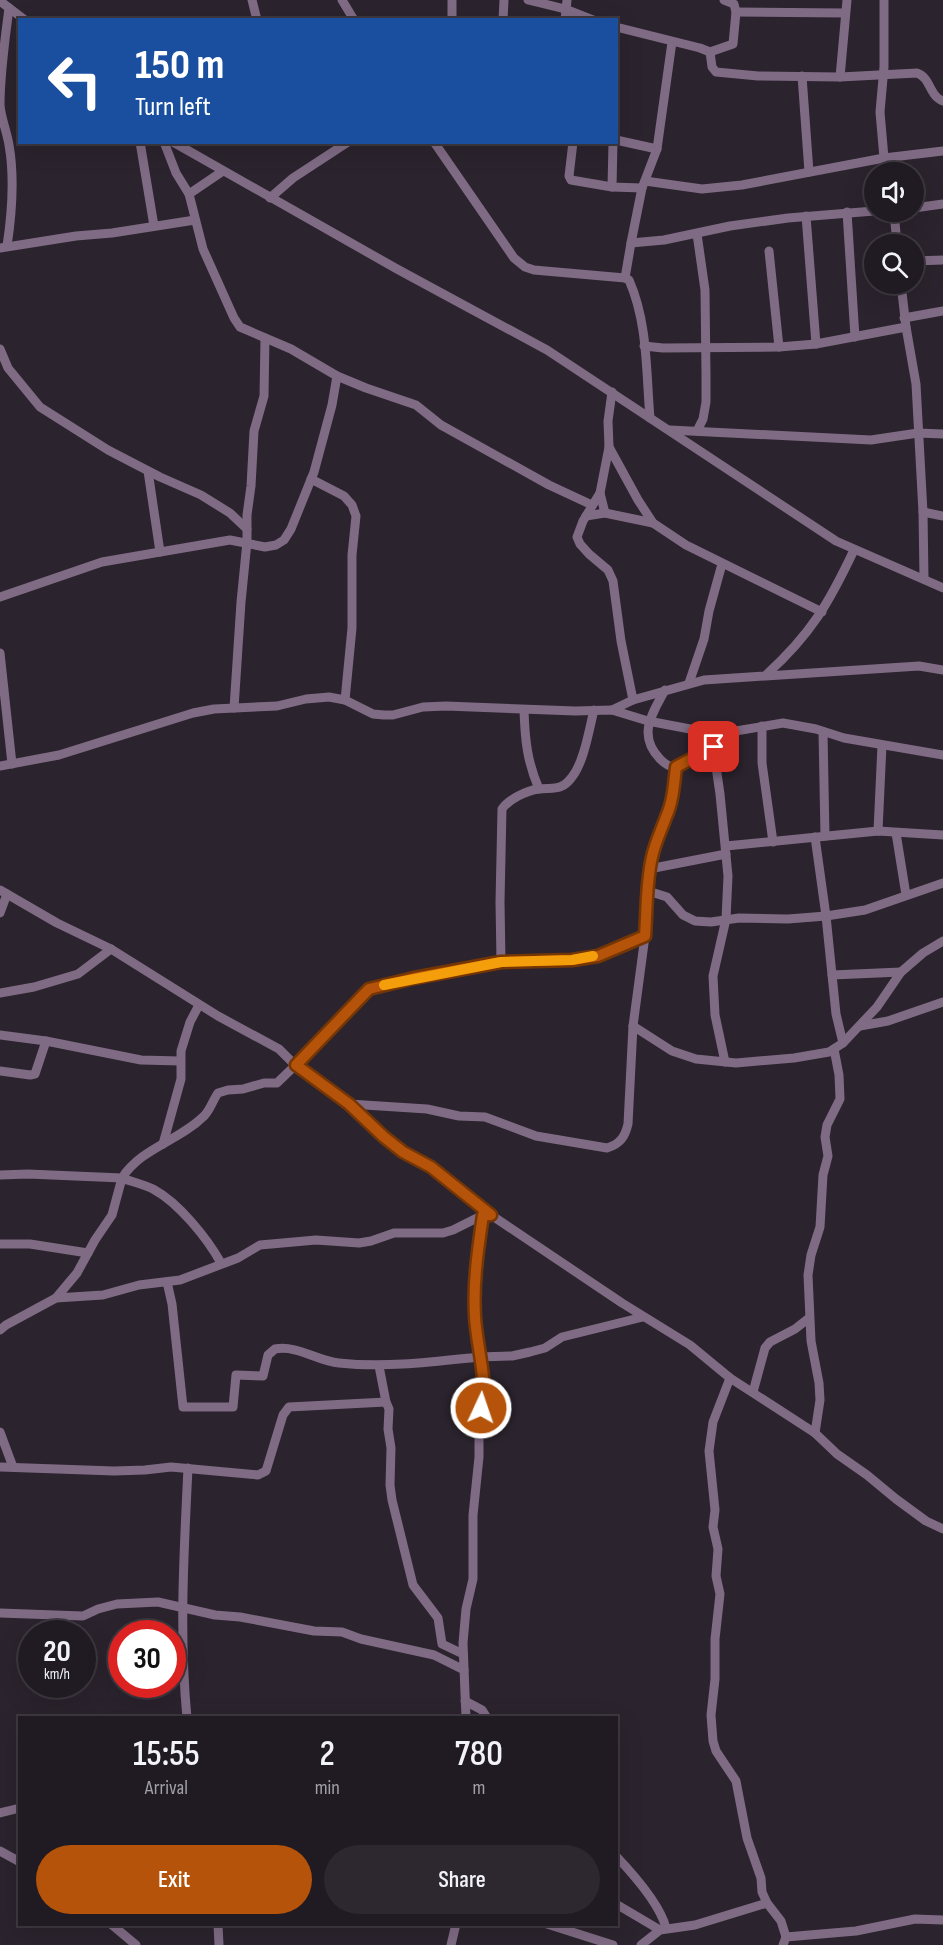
<!DOCTYPE html>
<style>
body{margin:0;font-family:"Sofia Sans Condensed",sans-serif;background:#2d272f;color:#f1f3f6;height:100vh;display:flex;flex-direction:column;font-size:22px;white-space:nowrap}
*{box-sizing:border-box;margin:0}
p{font-size:20px;color:#a2a1a5}
.icon{flex:none;width:33px;height:33px;fill:none;stroke:currentColor;stroke-width:2;stroke-linecap:round;stroke-linejoin:round}
.map{position:relative;flex:1;overflow:hidden}
.panel{position:absolute;left:18px;top:1716px;width:600px;height:210px;display:flex;flex-direction:column;background:#201a22;border-radius:0px;box-shadow:0 6px 24px #0002,0 0 0 2px #3d3840}
.panel>*{flex:none}
.banner{position:absolute;left:18px;top:18px;width:600px;height:126px;border-radius:0px;box-shadow:0 6px 24px #0002,0 0 0 2px #3d3840;background:#1a4fa0;color:#fff;overflow:hidden}
.tools{position:absolute;left:864px;top:162px;display:grid;gap:12px}
.tools a{display:grid;place-items:center;width:60px;height:60px;border-radius:50%;background:#201a22;box-shadow:0 6px 24px #0002,0 0 0 2px #3d3840;font-size:30px}
.speed{position:absolute;left:18px;top:1620px;display:flex;gap:12px;font-size:30px;font-weight:700;text-align:center}
.speed>*{display:grid;place-content:center;width:78px;height:78px;border-radius:50%;background:#201a22;box-shadow:0 6px 24px #0002,0 0 0 2px #3d3840;line-height:1}
.speed small{font-size:15px;font-weight:400}
.speed .limit{border:9px solid #d22;background:#fff;color:#111}
.pin{position:absolute;display:grid;place-items:center;width:51px;height:51px;color:#fff;margin:-26px;border-radius:12px;box-shadow:0 3px 9px #0006}
.me{position:absolute;width:66px;margin:-33px;rotate:3deg;stroke-linejoin:round;filter:drop-shadow(0 0 4px #0008)}
.turn{display:flex;align-items:center;gap:21px;height:126px;padding:0 18px;font-size:27px}
.turn .icon{width:78px;height:78px;stroke-width:2.5}
.turn b{display:block;font-size:42px;line-height:51px}
.eta{display:flex;justify-content:space-evenly;align-items:center;height:102px;text-align:center}
.eta b{font-size:36px;font-weight:600;line-height:42px}
.cta{display:flex;gap:12px;margin-top:auto;padding:12px 18px}
.cta a{flex:1;height:69px;border-radius:36px;background:#b45309;color:#fff;font-size:24px;font-weight:600;line-height:69px;text-align:center}
.cta a+a{background:#2d272f;color:#f1f3f6}
.map>svg:first-child{display:block}
</style>
<div class="map">
<svg width="943" height="1945" viewBox="0 0 943 1945">
<rect width="100%" height="100%" fill="#2b232d"/>
<g fill="none" stroke-linecap="round" stroke-linejoin="round">
<g stroke="#7f6b84" stroke-width="9">
<polyline points="252,0 257,20"/>
<polyline points="342,0 354,20"/>
<polyline points="528,0 565,9 593,20"/>
<polyline points="884,0 884,67 880,112 884,158 887,172"/>
<polyline points="0,1 25,20"/>
<polyline points="736,12 845,13"/>
<polyline points="452,20 452,0"/>
<polyline points="503,20 504,0"/>
<polyline points="565,20 567,0"/>
<path d="M616 27 700 48 710 52 712 67 716 72 758 76 840 77 917 73C931 78 929 96 943 101"/>
<polyline points="710,52 733,44 736,12 734,4 724,0"/>
<polyline points="802,76 809,172"/>
<polyline points="840,77 847,0"/>
<polyline points="616,140 657,149 672,42"/>
<polyline points="140,142 154,226"/>
<polyline points="164,142 176,173 189,194 203,249 234,318 240,327 291,349 337,376 366,388 416,405 441,425 549,485 592,505"/>
<polyline points="173,142 397,269 547,350 836,541 943,588"/>
<path d="M434 142 514 258 525 267 534 270 625 278 629 280C648 323 646 372 650 418"/>
<polyline points="573,142 569,176 571,180 612,187 642,188"/>
<polyline points="645,181 702,189 742,185 884,158 943,151"/>
<polyline points="612,187 613,142"/>
<polyline points="189,194 223,171"/>
<polyline points="270,198 293,178 348,142"/>
<polyline points="914,208 943,204"/>
<polyline points="847,212 855,337"/>
<polyline points="894,212 897,244"/>
<polyline points="806,216 816,344"/>
<polyline points="697,234 705,290 706,375 706,402 703,419 697,431"/>
<polyline points="631,243 642,188 657,149"/>
<path d="M7 246C12 213 15 179 9 145 7 132 1 118 0 105 0 73 5 40 9 8"/>
<polyline points="0,248 76,236 112,233 195,220"/>
<polyline points="769,251 779,347"/>
<polyline points="914,261 943,260"/>
<polyline points="625,278 631,243 664,240 730,226 788,218 874,211"/>
<polyline points="901,284 906,327 916,384 923,512 924,579"/>
<polyline points="904,318 943,311"/>
<polyline points="644,346 663,348 779,347 816,344 906,327"/>
<polyline points="0,349 8,368 40,407 108,450 160,477 201,495 230,513 247,529"/>
<polyline points="612,392 608,421 609,447 600,493 583,521 577,537 580,544 589,554 608,570 613,581 621,641 633,700"/>
<polyline points="670,430 871,440 918,433 943,434"/>
<polyline points="609,447 638,500 653,523 686,545 822,612"/>
<polyline points="148,471 160,552"/>
<polyline points="311,479 344,496 352,505 356,516 352,555 352,628 345,700"/>
<polyline points="600,493 605,513"/>
<polyline points="923,512 943,516"/>
<polyline points="586,516 605,513 653,523"/>
<polyline points="0,597 102,562 230,540 265,547 276,545 284,540 291,529 314,472 332,405 337,376"/>
<polyline points="0,653 12,764"/>
<path d="M767 674C811 634 829 603 854 550"/>
<polyline points="689,683 704,639 709,611 722,564"/>
<path d="M665 690C652 714 637 735 660 759 664 763 670 768 676 767 682 766 706 750 713 746"/>
<polyline points="234,708 241,602 247,542 247,515 251,486 254,431 264,396 265,338"/>
<path d="M524 710C525 740 527 761 539 789"/>
<polyline points="612,710 633,700 704,680 919,666 943,670"/>
<polyline points="762,726 762,763 773,842"/>
<polyline points="823,732 825,836"/>
<polyline points="711,733 720,794 728,876 726,919 713,976 715,1015 725,1062"/>
<polyline points="0,766 59,755 193,713 214,709 277,706 306,699 329,697 345,700 373,714 384,715 393,715 423,707 446,706 575,711 612,710 648,721 711,733 730,732 783,723 816,729 844,738 943,755"/>
<polyline points="676,767 670,804 652,854 647,883 648,891 667,897 683,915 695,921 711,922 739,918 788,919 826,916 865,910 943,883"/>
<polyline points="878,831 882,745"/>
<polyline points="896,833 906,895"/>
<polyline points="815,837 826,916 836,1014 843,1043"/>
<polyline points="726,846 878,831 943,835"/>
<polyline points="649,869 726,854"/>
<polyline points="0,890 57,923 111,949 218,1016 279,1049 296,1066 349,1104 403,1152 431,1167 491,1215 622,1303 690,1345 730,1378 815,1433 837,1454 867,1475 896,1499 926,1521 943,1529"/>
<polyline points="0,913 7,894"/>
<path d="M501 961 500 902 502 809C509 799 526 791 538 789 553 787 561 792 572 777 584 762 589 730 594 710"/>
<polyline points="832,975 901,972"/>
<polyline points="0,993 34,987 78,974 111,949"/>
<polyline points="633,1026 672,1051 696,1059 736,1063 794,1058 829,1052 843,1043 877,1007 901,972 923,953 943,941"/>
<polyline points="860,1026 888,1021 943,1002"/>
<polyline points="0,1035 46,1041 141,1060 180,1061"/>
<polyline points="0,1071 30,1075 35,1074 46,1041"/>
<path d="M349 1104 427 1109 459 1116 485 1117 536 1136 607 1148C620 1144 625 1137 628 1124L633 1026 645 936 648 891"/>
<polyline points="163,1144 181,1079 181,1051 190,1022 199,1005"/>
<path d="M0 1175 28 1174 122 1178C141 1148 179 1141 204 1116 210 1110 213 1100 218 1093L228 1090 243 1089 264 1083H277L333 1029 369 989 414 978 501 961 572 960 598 956 645 936"/>
<polyline points="0,1244 30,1244 88,1253"/>
<path d="M167 1282 172 1304 183 1407H233L236 1375 263 1376 268 1355 275 1349C298 1345 317 1361 339 1363 385 1368 432 1362 479 1357L512 1356 530 1352 545 1348 562 1337 643 1317"/>
<path d="M56 1298 77 1273 95 1240 112 1215 122 1178C132 1182 143 1184 153 1189 179 1203 207 1238 221 1263"/>
<polyline points="0,1330 6,1325 56,1298 103,1295 139,1285 180,1280 238,1258 260,1245 316,1240 359,1243 371,1241 394,1233 443,1233 453,1230 483,1215 491,1215"/>
<polyline points="379,1366 386,1402 389,1409 388,1429 391,1448 390,1485 392,1500 413,1585 438,1618 442,1644 463,1654"/>
<polyline points="730,1378 713,1422 709,1451 715,1510 713,1527 718,1549 716,1576 720,1594 715,1639 715,1679 711,1715 713,1741 716,1751 736,1781 747,1838 761,1878 762,1892 767,1903 781,1921 786,1937 783,1945"/>
<polyline points="753,1392 765,1348 770,1342 795,1329 809,1318"/>
<polyline points="0,1432 13,1467"/>
<polyline points="815,1433 820,1400 819,1383 811,1341 808,1275 811,1255 820,1227 823,1175 828,1156 825,1137 827,1125 840,1099 839,1075 834,1049"/>
<polyline points="0,1467 114,1471 145,1470 171,1467 258,1475 266,1471 283,1415 289,1407 386,1402"/>
<polyline points="0,1613 83,1616 98,1609 117,1604 158,1602 215,1615 240,1617 314,1631 342,1632 361,1639 434,1655 464,1670"/>
<polyline points="465,1701 482,1710 487,1718"/>
<path d="M187 1718C179 1635 184 1550 188 1468"/>
<polyline points="466,1718 463,1643 466,1609 473,1579 473,1515 479,1457 479,1418 485,1396 477,1342 474,1302 483,1215"/>
<polyline points="0,1813 20,1808"/>
<polyline points="0,1851 20,1862"/>
<path d="M616 1856C634 1875 660 1904 666 1928"/>
<polyline points="616,1904 660,1930"/>
<polyline points="111,1924 136,1945"/>
<polyline points="218,1924 219,1945"/>
<polyline points="547,1924 613,1945"/>
<polyline points="786,1937 856,1931 915,1919 943,1920"/>
<polyline points="451,1945 456,1924"/>
<polyline points="641,1945 660,1930 695,1925 767,1903"/>
</g>
</g>
<g fill="none" stroke-linecap="round" stroke-linejoin="round">
<g stroke="#753606" stroke-width="15">
<path id="route" d="M481 1408C489 1384 476 1344 475 1316 473 1282 478 1249 483 1215H491L431 1167 403 1152 384 1137 349 1104 296 1065 369 989 414 978 501 962 572 960 598 956 645 936C647 909 646 883 652 857 655 843 661 831 666 817 673 802 674 784 676 767L714 747"/>
</g>
<use href="#route" stroke="#b45309" stroke-width="10"/>
<polyline stroke="#f59e0b" stroke-width="10" points="384,985 501,962 572,960 593,956"/>
</g>
</svg>
<div class="tools">
<a><svg class="icon" aria-label="sound" viewBox="0 0 24 24"><path d="M4 9h4l5-4v14l-5-4H4zM17 9q2 3 0 6"/></svg></a>
<a><svg class="icon" aria-label="search" viewBox="0 0 24 24"><circle cx="10" cy="10" r="6"/><path d="M15 15l6 6"/></svg></a>
</div>
<div class="speed"><div>20<small>km/h</small></div><div class="limit">30</div></div>
<div class="pin" style="left:714px;top:747px;background:#d93025"><svg class="icon" aria-label="arrive" viewBox="0 0 24 24"><path d="M6 21V4h12l-3 4 3 4H6"/></svg></div>
<svg class="me" style="left:481px;top:1408px" viewBox="-20 -20 40 40"><circle r="17" fill="#b45309" stroke="#fff" stroke-width="3"/><path d="M0-11L8 9 0 5-8 9z" fill="#fff"/></svg>
<div class="banner">
<div class="turn"><svg class="icon" aria-label="left" viewBox="0 0 24 24"><path d="M17 20v-9H6M10 6l-5 5 5 5"/></svg><div><b>150 m</b>Turn left</div></div>
</div>
<section class="panel">
<div class="eta">
<div><b>15:55</b><p>Arrival</p></div>
<div><b>2</b><p>min</p></div>
<div><b>780</b><p>m</p></div>
</div>
<div class="cta"><a>Exit</a><a>Share</a></div>
</section>
</div>
